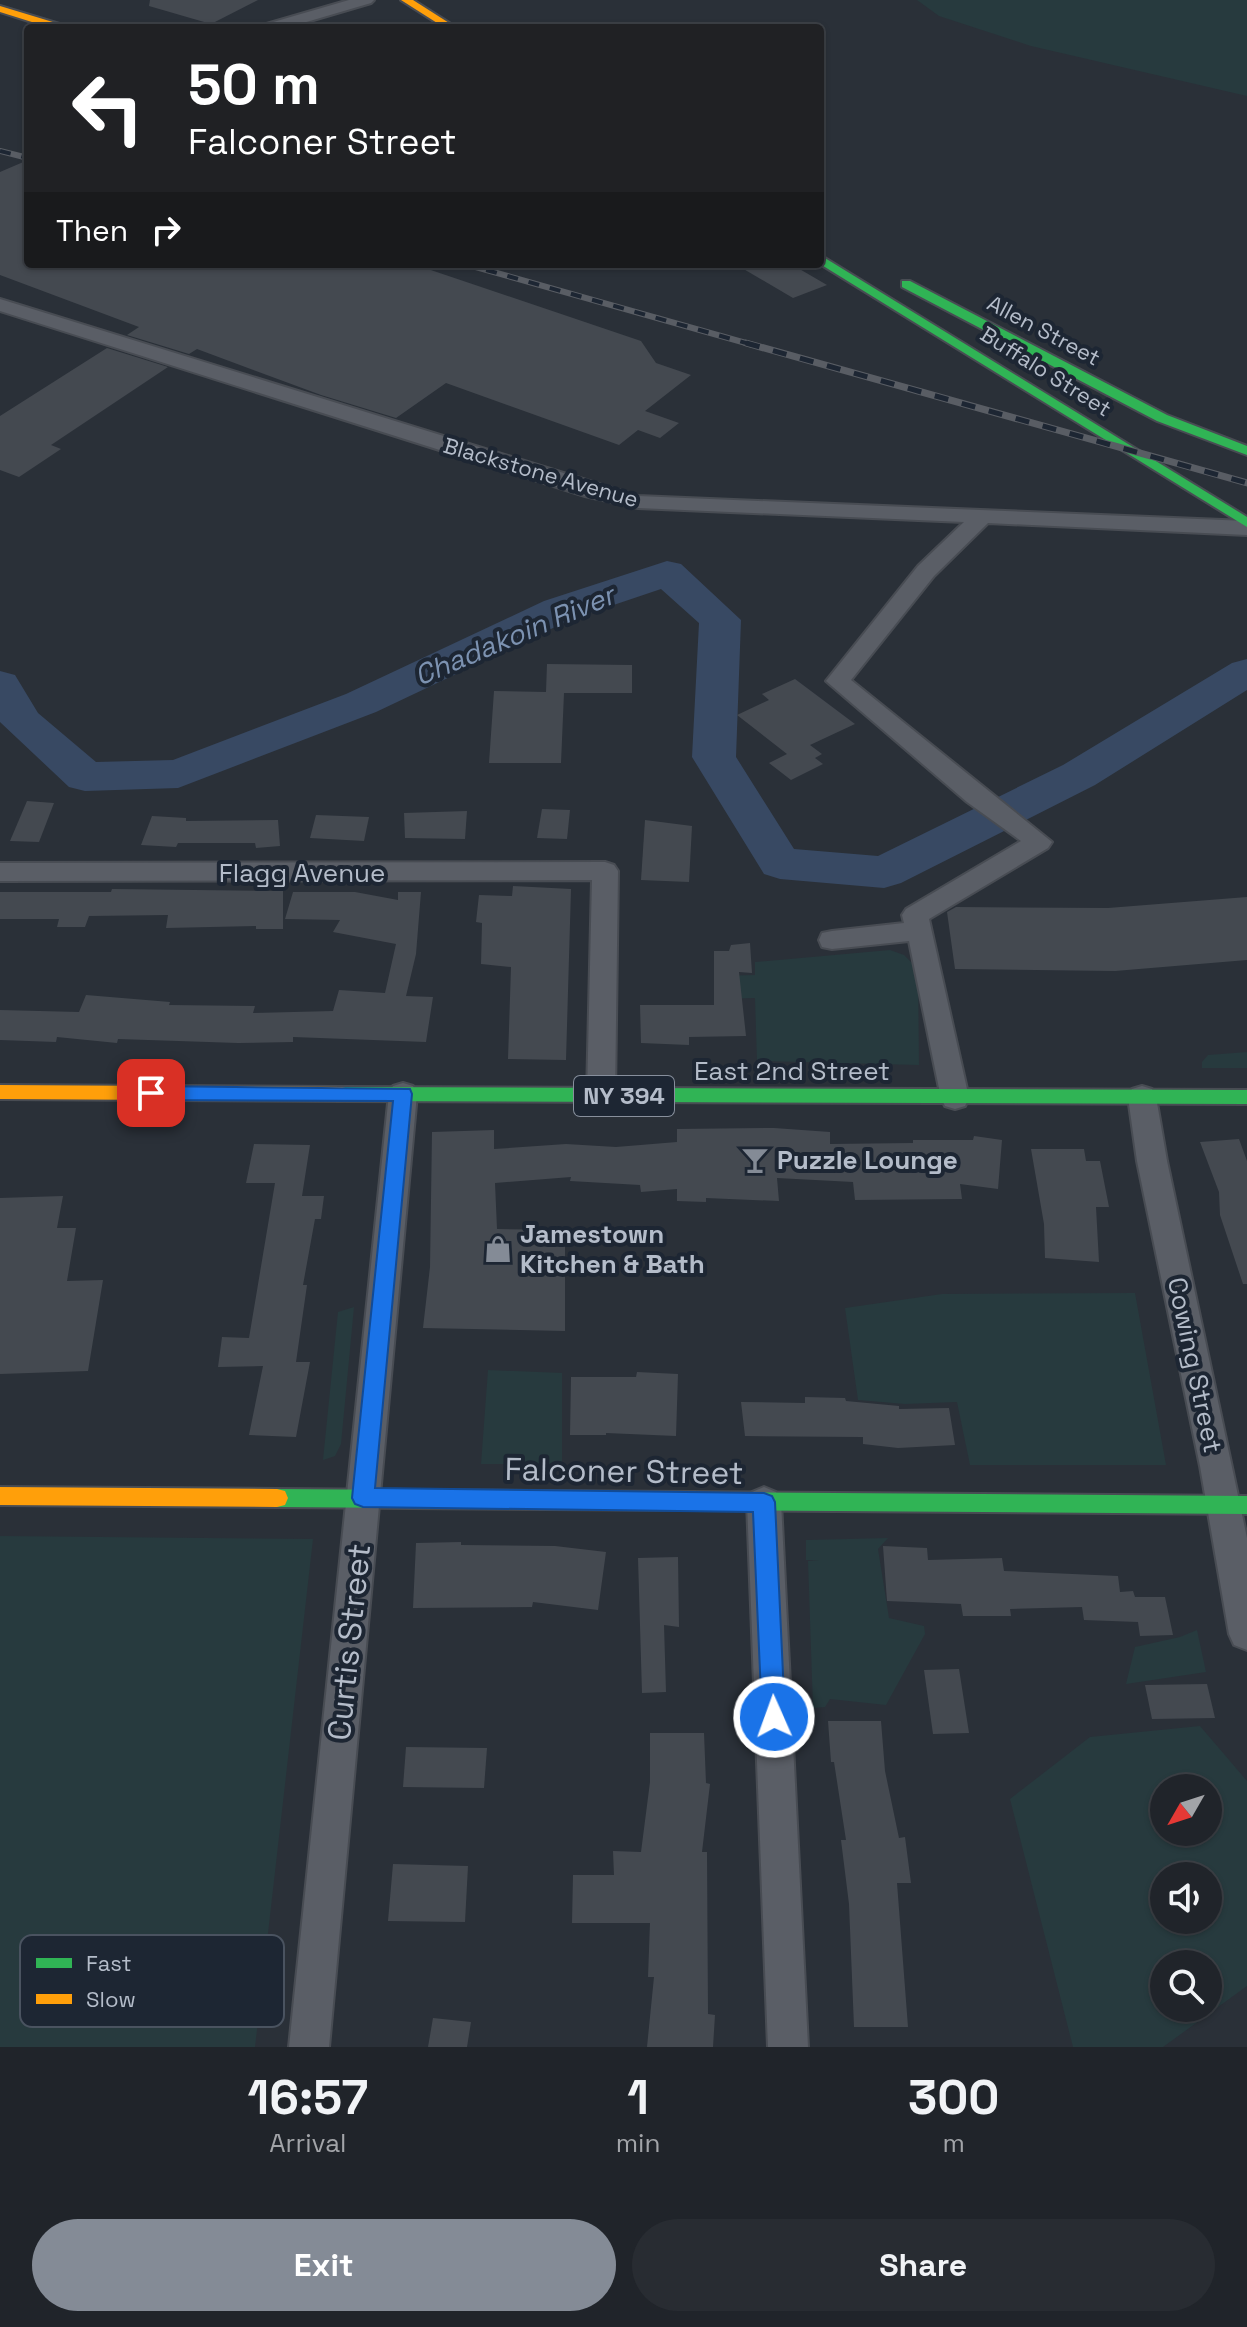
<!DOCTYPE html>
<style>
body{margin:0;font-family:"Space Grotesk",sans-serif;background:#282c32;color:#f1f3f6;height:100vh;display:flex;flex-direction:column;font-size:30px;white-space:nowrap}
*{box-sizing:border-box;margin:0}
p{font-size:26px;color:#a2a4a8}
.icon{flex:none;width:44px;height:44px;fill:none;stroke:currentColor;stroke-width:2;stroke-linecap:round;stroke-linejoin:round}
.map{position:relative;height:2047px;overflow:hidden}
.sheet{display:flex;flex-direction:column;background:#20242a;flex:1}
.sheet>*{flex:none}
.top-card{position:absolute;left:24px;top:24px;width:800px;height:244px;border-radius:8px;box-shadow:0 2px 6px #0004,0 0 0 2px #3d4147;background:#202124;color:#fff;overflow:hidden}
.needle{width:52px;rotate:231deg}
.controls{position:absolute;left:1150px;top:1774px;display:grid;gap:16px}
.controls a{display:grid;place-items:center;width:72px;height:72px;border-radius:50%;background:#20242a;box-shadow:0 2px 6px #0004,0 0 0 2px #3d4147;font-size:40px}
.pin{position:absolute;display:grid;place-items:center;width:68px;height:68px;color:#fff;margin:-34px;border-radius:16px;box-shadow:0 4px 12px #0006}
.me{position:absolute;width:88px;margin:-44px;rotate:358deg;stroke-linejoin:round;filter:drop-shadow(0 0 6px #0008)}
.turn{display:flex;align-items:center;gap:28px;height:168px;padding:0 32px;font-size:36px}
.turn .icon{width:104px;height:104px;stroke-width:2.5}
.turn b{display:block;font-size:56px;line-height:68px}
.then{display:flex;align-items:center;height:76px;padding:0 32px;background:#0003;gap:16px;font-size:30px}
.eta{display:flex;justify-content:space-evenly;align-items:center;height:136px;text-align:center}
.eta b{font-size:48px;font-weight:700;line-height:56px}
.action{display:flex;gap:16px;margin-top:auto;padding:16px 32px}
.action a{flex:1;height:92px;border-radius:48px;background:#848b96;color:#fff;font-size:32px;font-weight:700;line-height:92px;text-align:center}
.action a+a{background:#282c32;color:#f1f3f6}
.map>svg:first-child{display:block}
</style>
<div class="map">
<svg width="1247" height="2047" viewBox="0 0 1247 2047">
<rect width="100%" height="100%" fill="#2a3038"/>
<g fill="#273a3e" fill-rule="evenodd">
<polygon points="917,0 1247,0 1247,96 1031,46 939,16"/>
<polygon points="890,950 904,955 918,969 919,1065 757,1061 755,998 716,999 721,976 755,975 755,962"/>
<polygon points="1247,1052 1247,1068 1202,1068 1202,1062 1208,1055"/>
<polygon points="1135,1293 1166,1465 970,1465 957,1402 905,1404 858,1400 845,1308 942,1294"/>
<polygon points="354,1307 341,1444 335,1456 323,1460 338,1312"/>
<polygon points="488,1370 562,1373 562,1464 481,1464"/>
<polygon points="0,1536 313,1539 255,2047 0,2047"/>
<polygon points="888,1538 878,1549 889,1618 924,1626 925,1634 886,1705 830,1699 825,1707 813,1708 808,1561 819,1560 806,1560 806,1540"/>
<polygon points="1197,1630 1206,1672 1126,1684 1135,1647 1180,1637"/>
<path d="M1200 1726 1247 1781V1986L1163 2047H1073L1010 1799 1090 1737ZM1164 1788H1208V1832H1164ZM1164 1876H1208V1920H1164ZM1164 1964H1208V2008H1164Z"/>
</g>
<g fill="none" stroke-linecap="round" stroke-linejoin="round">
<polygon fill="#384963" fill-rule="evenodd" points="667,561 681,564 741,620 736,757 794,849 878,856 1063,765 1232,663 1247,659 1247,690 1095,785 901,883 884,888 780,879 764,874 692,757 699,623 661,589 572,619 376,712 178,788 85,791 69,787 0,722 0,671 15,675 38,713 96,762 173,760 346,694 544,601"/>
</g>
<g fill="#444950">
<polygon points="150,0 258,0 211,24 149,6"/>
<polygon points="28,160 28,264 413,264 641,341 656,363 691,375 645,411 679,423 660,438 638,430 619,445 446,383 396,418 321,395 197,349 189,354 127,335 139,327 0,275 0,172"/>
<polygon points="735,264 791,264 827,285 793,298"/>
<polygon points="107,348 168,367 51,445 61,449 19,477 0,470 0,416"/>
<polygon points="547,664 632,665 632,693 564,693 561,763 489,763 494,691 546,692"/>
<polygon points="795,679 855,724 810,745 822,754 815,758 823,764 791,780 769,763 787,754 737,715 769,700 762,694"/>
<polygon points="27,801 54,803 39,842 10,841"/>
<polygon points="542,809 570,810 567,839 537,838"/>
<polygon points="467,811 465,839 405,838 404,813"/>
<polygon points="316,815 369,817 364,841 310,838"/>
<polygon points="152,816 186,818 186,821 278,820 280,846 256,848 255,843 178,843 176,847 141,845"/>
<polygon points="645,820 692,826 689,882 641,880"/>
<polygon points="513,886 571,889 566,1060 508,1059 511,967 481,964 482,923 476,922 479,895 512,896"/>
<polygon points="112,889 283,891 283,929 256,929 256,926 166,928 168,915 89,916 85,927 57,927 59,919 0,919 0,892 111,892"/>
<polygon points="293,892 355,892 398,900 398,892 421,892 416,954 406,996 433,997 426,1042 293,1037 293,1042 238,1043 118,1039 117,1043 57,1037 56,1042 0,1040 0,1010 79,1012 86,995 170,1002 169,1005 255,1006 253,1013 333,1011 339,990 385,993 396,944 333,932 340,920 285,919"/>
<polygon points="1247,897 1247,960 1115,971 955,969 947,912 956,907 1108,908"/>
<polygon points="750,943 752,973 739,972 746,1036 689,1037 689,1045 641,1043 640,1005 714,1005 714,951 729,951 731,945"/>
<polygon points="774,1128 830,1132 830,1144 913,1143 913,1140 973,1140 974,1136 1002,1140 998,1189 960,1184 962,1199 855,1200 853,1182 777,1178 779,1201 706,1198 706,1202 677,1201 677,1189 641,1192 640,1185 570,1181 571,1177 495,1183 497,1229 565,1230 565,1331 423,1328 430,1267 432,1132 494,1130 494,1149 566,1144 616,1147 677,1142 677,1129"/>
<polygon points="1239,1139 1247,1161 1247,1284 1243,1284 1220,1215 1219,1192 1200,1142"/>
<polygon points="254,1144 310,1145 302,1196 324,1196 321,1219 315,1219 303,1285 307,1285 296,1362 310,1362 296,1437 249,1435 263,1366 218,1367 222,1337 249,1338 275,1183 246,1183"/>
<polygon points="1031,1149 1084,1149 1086,1161 1100,1161 1109,1207 1096,1207 1099,1262 1045,1258 1044,1224"/>
<polygon points="63,1196 57,1228 76,1228 67,1281 103,1280 88,1371 0,1374 0,1198"/>
<polygon points="637,1372 678,1374 676,1436 606,1433 606,1435 570,1435 571,1377 636,1377"/>
<polygon points="805,1397 845,1398 846,1401 899,1406 899,1409 949,1408 955,1445 898,1448 863,1444 863,1437 745,1436 741,1402 805,1403"/>
<polygon points="461,1542 461,1545 555,1546 606,1552 598,1610 533,1602 532,1607 413,1608 416,1543"/>
<polygon points="883,1546 927,1548 928,1560 1002,1558 1004,1571 1118,1576 1120,1592 1133,1591 1135,1597 1165,1597 1173,1635 1140,1636 1138,1622 1084,1620 1082,1607 1010,1609 1011,1616 963,1616 961,1604 887,1601"/>
<polygon points="678,1557 679,1627 664,1625 666,1692 642,1693 638,1558"/>
<polygon points="959,1669 969,1733 933,1734 924,1670"/>
<polygon points="1207,1684 1215,1718 1152,1719 1145,1685"/>
<polygon points="828,1721 881,1721 885,1771 899,1838 905,1837 911,1883 897,1883 908,2027 854,2027 849,1904 841,1840 846,1840 834,1762 831,1762"/>
<polygon points="650,1733 704,1733 706,1783 710,1784 702,1852 707,1852 708,2014 715,2015 713,2047 647,2047 654,1977 648,1977 650,1923 572,1923 573,1875 614,1875 613,1851 641,1852 650,1782"/>
<polygon points="406,1747 487,1748 484,1788 403,1787"/>
<polygon points="393,1864 468,1866 465,1922 388,1921"/>
<polygon points="433,2018 471,2022 467,2047 428,2047"/>
</g>
<g fill="none" stroke-linecap="round" stroke-linejoin="round">
<g stroke="#484c53" stroke-width="4">
<g id="street">
<polygon points="349,0 374,0 371,3 286,28 261,28 263,25"/>
<polygon points="0,299 638,496 1247,521 1247,535 988,523 934,576 851,680 1052,842 1048,848 929,919 969,1098 965,1106 955,1109 945,1106 941,1098 909,941 832,949 822,947 819,940 822,933 832,931 904,923 902,915 906,909 1021,841 967,802 826,681 918,566 964,522 638,508 585,496 0,311"/>
<polygon points="605,862 614,865 618,871 615,1096 611,1104 601,1107 591,1104 587,1096 592,880 0,881 0,863"/>
<polygon points="403,1083 413,1086 417,1094 329,2047 289,2047 389,1094 393,1086"/>
<polygon points="1142,1086 1152,1089 1156,1097 1167,1161 1247,1538 1247,1650 1234,1645 1229,1634 1200,1466 1137,1161 1128,1097 1132,1089"/>
<polygon points="764,1487 776,1492 781,1502 808,2047 768,2047 747,1502 752,1492"/>
</g>
</g>
<g stroke="#484c53" stroke-width="4">
<g id="fast">
<polygon points="820,255 1247,517 1247,527 820,264"/>
<polygon points="902,281 910,281 1167,415 1247,446 1247,455 1157,421 902,287"/>
<polygon points="342,1087 1247,1090 1247,1104 342,1101 335,1099 333,1094 335,1089"/>
<polygon points="277,1489 1247,1496 1247,1514 277,1507 269,1505 266,1498 269,1491"/>
</g>
</g>
<g stroke="#484c53" stroke-width="4">
<g id="slow">
<polygon points="401,0 413,0 457,28 445,28"/>
<polygon points="0,6 66,26 67,28 51,28 0,12"/>
<polygon points="0,1085 342,1087 349,1089 351,1094 349,1099 342,1101 0,1099"/>
<polygon points="0,1487 277,1489 285,1491 288,1498 285,1505 277,1507 0,1505"/>
</g>
</g>
<use href="#street" fill="#5a5e66" fill-rule="evenodd"/>
<use href="#fast" fill="#30b455" fill-rule="evenodd"/>
<use href="#slow" fill="#ff9f0a" fill-rule="evenodd"/>
<g stroke="#595d64" stroke-width="6">
<g id="rail-far1">
<polyline points="0,151 28,158"/>
<polyline points="465,264 753,345"/>
</g>
</g>
<g stroke="#595d64" stroke-width="7">
<polyline id="rail" points="746,343 1247,483"/>
</g>
<use href="#rail-far1" stroke="#1d2633" stroke-width="4" stroke-dasharray="11" stroke-linecap="butt"/>
<use href="#rail" stroke="#1d2633" stroke-width="5" stroke-dasharray="14" stroke-linecap="butt"/>
</g>
<polygon fill="#1a73e8" stroke="#114b97" stroke-width="2" points="151,1086 410,1089 412,1094 375,1488 764,1493 772,1496 775,1502 785,1717 782,1725 774,1729 765,1725 762,1717 753,1512 363,1507 355,1504 352,1498 393,1101 151,1100 142,1093"/>
<defs>
<g id="bar-bare" transform="scale(2.16)"><path d="M-6-5H6L.8 .8V4.5H3.5V6h-7V4.5H-.8V.8Z" fill="#848b96" stroke="#1d2633" stroke-width="2.5" paint-order="stroke"/></g>
<g id="shop-bare" transform="scale(2.16)"><path d="M-5-2.5h2.3a2.7 3.5 0 0 1 5.4 0H5L5.5 6h-11ZM-1.5-2.5h3a1.5 2.3 0 0 0-3 0Z" fill="#848b96" stroke="#1d2633" stroke-width="2.5" paint-order="stroke"/></g>
</defs>
<g fill-rule="evenodd">
<use href="#bar-bare" x="755" y="1160"/>
<use href="#shop-bare" x="498" y="1249"/>
</g>
<g text-anchor="middle" stroke-width="8" stroke-linejoin="round" paint-order="stroke">
<g font-size="22" fill="#b4bcc9" stroke="#1d2633">
<text transform="translate(1044 330) rotate(28)" y="8">Allen Street</text>
<text transform="translate(1046 371) rotate(32)" y="8">Buffalo Street</text>
<text transform="translate(541 472) rotate(16)" y="8">Blackstone Avenue</text>
</g>
<rect fill="#1d2633" stroke="#878f9c" stroke-width="2" x="574" y="1076" width="100" height="40" rx="6"/>
<g font-size="24" font-weight="bold" fill="#b4bcc9">
<text x="624" y="1104">NY 394</text>
</g>
<g font-size="26" fill="#b4bcc9" stroke="#1d2633">
<text x="302" y="882">Flagg Avenue</text>
<text x="792" y="1080">East 2nd Street</text>
<text transform="translate(1195 1365) rotate(78)" y="9">Cowing Street</text>
</g>
<g font-size="26" font-weight="bold" fill="#b4bcc9" stroke="#1d2633" text-anchor="start">
<text x="777" y="1169">Puzzle Lounge</text>
<text x="520" y="1243">Jamestown<tspan x="520" dy="30">Kitchen &amp; Bath</tspan></text>
</g>
<g font-size="28" font-style="italic" fill="#7c92b1" stroke="#1d2633">
<text transform="translate(514 635) rotate(-23)" y="10">Chadakoin River</text>
</g>
<g font-size="32" fill="#b4bcc9" stroke="#1d2633">
<text transform="translate(624 1471) rotate(1)" y="11">Falconer Street</text>
<text transform="translate(349 1642) rotate(-84)" y="11">Curtis Street</text>
</g>
</g>
<rect x="20" y="1935" width="264" height="92" rx="12" fill="#1d2633" stroke="#4a5360" stroke-width="2"/>
<rect x="36" y="1958" width="36" height="10" fill="#30b455"/>
<rect x="36" y="1994" width="36" height="10" fill="#ff9f0a"/>
<g font-size="22" fill="#b4bcc9">
<text x="86" y="1971">Fast</text>
<text x="86" y="2007">Slow</text>
</g>
</svg>
<div class="controls">
<a><svg class="needle" viewBox="-14 -14 28 28"><path d="M0-13l5 13h-10z" fill="#e53935"/><path d="M0 13l5-13h-10z" fill="#a2a4a8"/></svg></a>
<a><svg class="icon" aria-label="sound" viewBox="0 0 24 24"><path d="M4 9h4l5-4v14l-5-4H4zM17 9q2 3 0 6"/></svg></a>
<a><svg class="icon" aria-label="search" viewBox="0 0 24 24"><circle cx="10" cy="10" r="6"/><path d="M15 15l6 6"/></svg></a>
</div>
<div class="pin" style="left:151px;top:1093px;background:#d93025"><svg class="icon" aria-label="arrive" viewBox="0 0 24 24"><path d="M6 21V4h12l-3 4 3 4H6"/></svg></div>
<svg class="me" style="left:774px;top:1717px" viewBox="-20 -20 40 40"><circle r="17" fill="#1a73e8" stroke="#fff" stroke-width="3"/><path d="M0-11L8 9 0 5-8 9z" fill="#fff"/></svg>
<div class="top-card">
<div class="turn"><svg class="icon" aria-label="left" viewBox="0 0 24 24"><path d="M17 20v-9H6M10 6l-5 5 5 5"/></svg><div><b>50 m</b>Falconer Street</div></div>
<div class="then">Then<svg class="icon" aria-label="right" viewBox="0 0 24 24"><path d="M7 20v-9h11M14 6l5 5-5 5"/></svg></div>
</div>
</div>
<section class="sheet">
<div class="eta">
<div><b>16:57</b><p>Arrival</p></div>
<div><b>1</b><p>min</p></div>
<div><b>300</b><p>m</p></div>
</div>
<div class="action"><a>Exit</a><a>Share</a></div>
</section>
